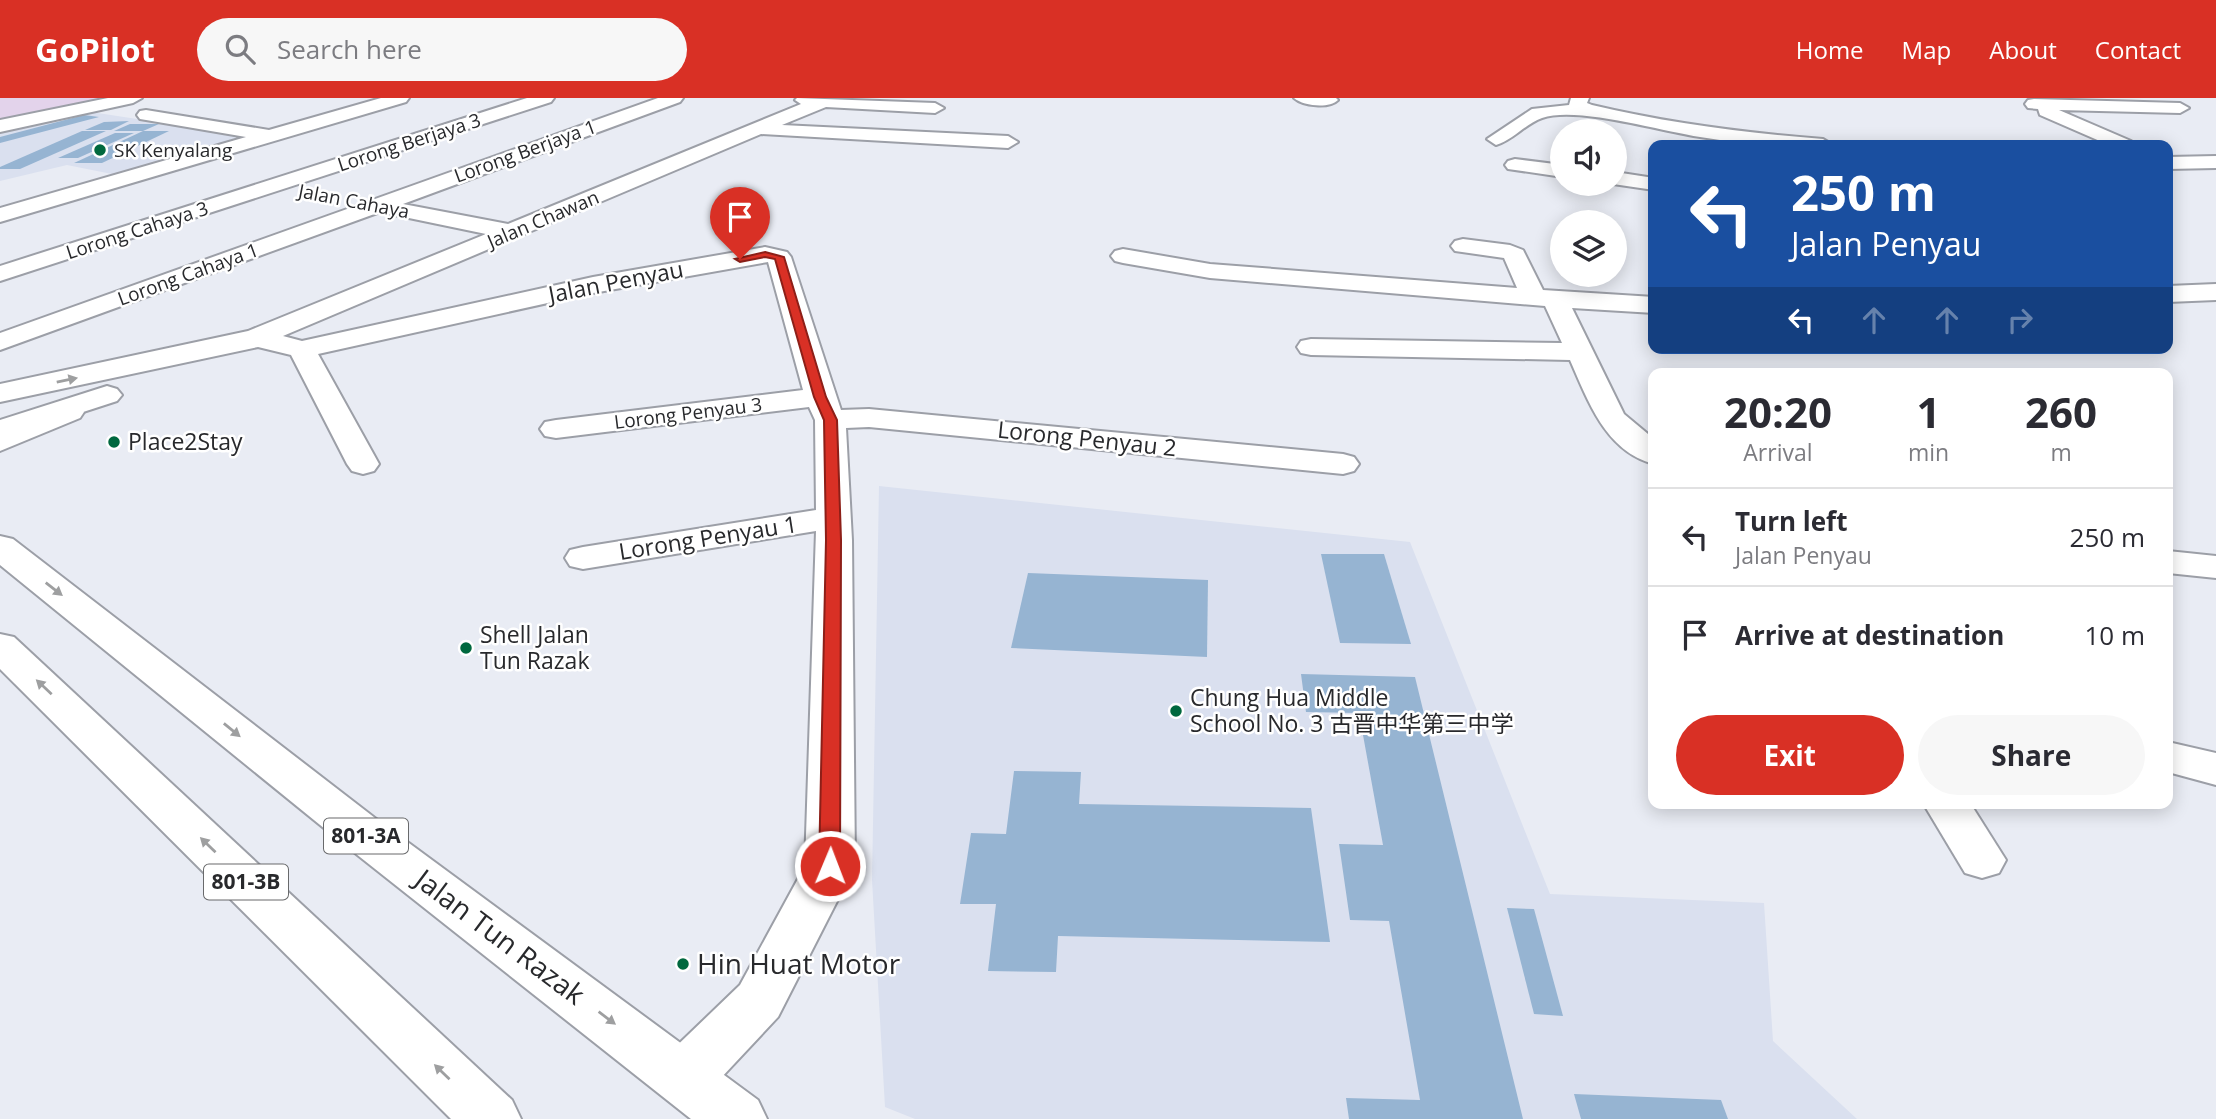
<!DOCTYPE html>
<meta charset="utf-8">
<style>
body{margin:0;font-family:"Open Sans","Noto Sans SC",sans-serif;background:#f7f7f7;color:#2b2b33;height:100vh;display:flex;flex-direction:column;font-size:26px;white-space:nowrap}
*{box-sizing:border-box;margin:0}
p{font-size:23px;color:#7c7c81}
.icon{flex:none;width:38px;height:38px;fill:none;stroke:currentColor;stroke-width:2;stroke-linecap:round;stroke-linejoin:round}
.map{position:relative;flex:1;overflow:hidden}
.panel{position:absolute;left:1648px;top:270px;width:525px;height:441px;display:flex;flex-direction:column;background:#fff;border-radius:14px;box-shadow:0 4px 18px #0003}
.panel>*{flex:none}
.guide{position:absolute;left:1648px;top:42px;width:525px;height:214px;border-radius:14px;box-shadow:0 4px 18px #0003;background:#1a4fa0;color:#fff;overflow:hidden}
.buttons{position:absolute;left:1550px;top:21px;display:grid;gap:14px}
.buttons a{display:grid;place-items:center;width:77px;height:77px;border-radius:50%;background:#fff;box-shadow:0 4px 18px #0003;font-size:35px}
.pin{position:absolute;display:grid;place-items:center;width:60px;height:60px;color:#fff;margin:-72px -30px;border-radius:50% 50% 50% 0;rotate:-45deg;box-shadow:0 0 7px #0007}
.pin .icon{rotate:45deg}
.me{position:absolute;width:77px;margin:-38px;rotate:1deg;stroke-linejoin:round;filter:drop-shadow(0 0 5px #0008)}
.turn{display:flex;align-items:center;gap:24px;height:147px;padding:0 28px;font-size:32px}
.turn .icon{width:91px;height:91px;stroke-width:2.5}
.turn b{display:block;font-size:49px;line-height:60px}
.lanes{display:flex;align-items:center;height:66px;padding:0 28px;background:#0003;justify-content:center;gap:35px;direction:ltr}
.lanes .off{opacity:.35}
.eta{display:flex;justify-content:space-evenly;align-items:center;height:119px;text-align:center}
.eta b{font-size:42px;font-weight:700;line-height:49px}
.primary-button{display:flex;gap:14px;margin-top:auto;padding:14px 28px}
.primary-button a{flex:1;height:80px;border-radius:42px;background:#d93025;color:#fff;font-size:28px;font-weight:700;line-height:80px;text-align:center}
.primary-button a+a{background:#f7f7f7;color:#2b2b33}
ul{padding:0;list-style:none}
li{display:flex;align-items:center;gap:21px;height:98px;padding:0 28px;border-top:2px solid #e1e1e2}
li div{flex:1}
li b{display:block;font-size:26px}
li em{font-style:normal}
header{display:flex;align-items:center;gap:42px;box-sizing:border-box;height:98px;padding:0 35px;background:#d93025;color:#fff}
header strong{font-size:33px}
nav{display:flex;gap:38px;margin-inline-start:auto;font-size:24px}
.search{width:490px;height:63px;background:#f7f7f7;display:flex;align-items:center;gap:18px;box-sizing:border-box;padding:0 24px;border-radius:38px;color:#7c7c81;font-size:26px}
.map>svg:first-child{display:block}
</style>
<header>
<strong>GoPilot</strong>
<div class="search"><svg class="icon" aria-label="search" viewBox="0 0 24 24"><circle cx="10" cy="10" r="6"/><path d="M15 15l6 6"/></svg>Search here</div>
<nav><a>Home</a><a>Map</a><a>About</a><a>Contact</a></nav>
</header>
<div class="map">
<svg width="2216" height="1021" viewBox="0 0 2216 1021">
<rect width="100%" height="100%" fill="#e9ecf4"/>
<g fill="#dae0ef">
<polygon points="91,14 249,38 117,77 67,67 0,83 0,32"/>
<polygon points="879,388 1410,444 1550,796 1764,805 1773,943 1857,1021 915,1021 885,1009 872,782"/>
</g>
<polygon fill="#e3d3eb" points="0,0 114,0 0,22"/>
<g fill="#96b4d2">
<polygon points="84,17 99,19 0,45 0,39"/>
<polygon points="129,23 111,32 85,32 104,24"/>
<polygon points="130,26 159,26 143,33 114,33"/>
<polygon points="82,33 106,33 20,71 0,71 0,69"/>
<polygon points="143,33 169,33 102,65 74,65"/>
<polygon points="115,35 134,35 78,60 58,60"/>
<polygon points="1321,456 1384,456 1411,546 1340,545"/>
<polygon points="1028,475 1208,482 1207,559 1011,550"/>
<polygon points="1301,576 1415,579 1523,1021 1349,1021 1346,1000 1420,1002 1389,823 1350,822 1339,746 1383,747 1359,615 1306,614"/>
<polygon points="1014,673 1081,674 1079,706 1311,710 1330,844 1058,838 1056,874 988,873 996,806 960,806 971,735 1006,736"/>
<polygon points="1507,810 1534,811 1563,918 1534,916"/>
<polygon points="1574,996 1721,1002 1728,1021 1581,1021"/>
</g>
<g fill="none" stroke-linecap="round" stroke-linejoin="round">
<g stroke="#9c9fa7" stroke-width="4">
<g id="minor">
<polygon points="108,0 142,0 133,5 0,34 0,22"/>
<polygon points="381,0 409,0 406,4 0,124 0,110 246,39 146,22 140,21 137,17 140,13 146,12 269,32"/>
<polygon points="527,0 554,0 551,4 0,183 0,168"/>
<polygon points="658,0 683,0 680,4 403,106 508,126 801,6 795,2 797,0 935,5 944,10 935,15 826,9 782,27 1008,38 1018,44 1008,50 761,36 283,238 302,243 593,179 765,149 787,154 791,159 841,312 869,311 1343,356 1354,359 1359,366 1354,373 1343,376 869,329 846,330 852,442 855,768 778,919 705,997 684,1005 663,997 655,979 663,961 740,887 805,768 816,433 583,471 570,468 565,460 570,452 583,449 816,412 815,322 809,309 556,340 545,338 540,331 545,324 556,322 803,292 768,164 593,195 318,256 379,366 374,373 363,376 352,373 347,366 291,257 258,249 0,304 0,286 248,233 486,136 380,114 0,252 0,235"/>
<path d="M1294 0H1336L1338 2C1329 11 1303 8 1294 0Z"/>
<path d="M1571 0H1589L1587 5 1592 7C1668 25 1745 35 1823 41L1833 47C1788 49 1744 46 1700 39 1660 33 1577 8 1542 20 1525 26 1513 42 1496 47L1487 41 1532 11 1569 7Z"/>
<polygon points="2034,1 2180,5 2189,10 2180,15 2059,12 2131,43 2134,47 2109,47 2040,17 2038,11 2028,10 2025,6 2028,2"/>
<polygon points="2216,58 2216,70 2168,71 2168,59"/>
<polygon points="1515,61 1563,67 1563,79 1508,71 1505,67 1508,63"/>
<polygon points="1615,74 1654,80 1654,92 1613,86"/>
<path d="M1463 141 1510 147 1523 152 1543 192 1654 199V215L1572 210 1624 316 1654 341V366C1606 354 1588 303 1570 262L1311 257 1301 255 1297 249 1301 243 1311 241 1562 245 1545 208 1210 180 1123 165 1115 163 1111 158 1115 153 1123 151 1210 166 1517 190 1504 160 1455 153 1451 148 1455 143Z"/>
<polygon points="2216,186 2216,202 2168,204 2168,188"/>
<polygon points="69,305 80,308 84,314 80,320 0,353 0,333"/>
<polygon points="2168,453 2216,458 2216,480 2168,475"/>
<polygon points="2168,644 2216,655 2216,687 2168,674"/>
<polygon points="1923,705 1970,705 2006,762 1999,775 1982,780 1965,775"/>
</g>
</g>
<g stroke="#9c9fa7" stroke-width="4">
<g id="highway">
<polygon points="107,288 117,291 122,297 117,303 0,341 0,322"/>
<polygon points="0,438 13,441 375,720 758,1002 767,1021 691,1021 341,744 0,467"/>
<polygon points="0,536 14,539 512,1002 521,1021 451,1021 0,571"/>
</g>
</g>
<use href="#minor" fill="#fff" fill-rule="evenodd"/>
<use href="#highway" fill="#fff" fill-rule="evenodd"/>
</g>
<defs><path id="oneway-solid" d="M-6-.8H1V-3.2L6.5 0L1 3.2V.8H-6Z" transform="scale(1.75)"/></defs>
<g fill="#9e9fa0">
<use href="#oneway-solid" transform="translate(67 282) rotate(-12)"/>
<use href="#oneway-solid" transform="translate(54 491) rotate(38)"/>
<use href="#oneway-solid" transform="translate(44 589) rotate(-137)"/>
<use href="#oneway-solid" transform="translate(232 632) rotate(39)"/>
<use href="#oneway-solid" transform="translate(208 747) rotate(-136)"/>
<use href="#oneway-solid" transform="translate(607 920) rotate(37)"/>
<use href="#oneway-solid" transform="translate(442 974) rotate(-136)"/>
</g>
<polygon fill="#d93025" stroke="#8d1f18" stroke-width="2" points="765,154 784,159 826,299 837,322 841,442 840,768 837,774 830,776 822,774 819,768 826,442 824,322 814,299 775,161 765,159 740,164 735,161"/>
<g fill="#00683e" stroke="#fff" stroke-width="2.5">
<circle cx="100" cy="52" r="7"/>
<circle cx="114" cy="344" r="7"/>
<circle cx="466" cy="550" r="7"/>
<circle cx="1176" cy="613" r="7"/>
<circle cx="683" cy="866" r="7"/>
</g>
<g text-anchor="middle" stroke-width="5" stroke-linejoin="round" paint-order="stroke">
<g font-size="19" fill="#28292c" stroke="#fff">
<text transform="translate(409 44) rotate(-18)" y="7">Lorong Berjaya 3</text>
<text transform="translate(525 53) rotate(-20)" y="7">Lorong Berjaya 1</text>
<text transform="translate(354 103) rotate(11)" y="7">Jalan Cahaya</text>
<text transform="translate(543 121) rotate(-23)" y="7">Jalan Chawan</text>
<text transform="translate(137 132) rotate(-18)" y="7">Lorong Cahaya 3</text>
<text transform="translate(188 176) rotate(-20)" y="7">Lorong Cahaya 1</text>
<text transform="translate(688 315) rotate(-7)" y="7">Lorong Penyau 3</text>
</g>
<g font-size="19" fill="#28292c" stroke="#fff" text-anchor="start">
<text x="114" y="59">SK Kenyalang</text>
</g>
<g fill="#fff" stroke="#68696b" stroke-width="2">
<rect x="324" y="720.5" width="84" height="35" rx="5"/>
<rect x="204" y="766.5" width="84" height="35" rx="5"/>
</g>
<g font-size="21" font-weight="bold" fill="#28292c">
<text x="366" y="745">801-3A</text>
<text x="246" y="791">801-3B</text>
</g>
<g font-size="23" fill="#28292c" stroke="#fff">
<text transform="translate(616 184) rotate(-11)" y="8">Jalan Penyau</text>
<text transform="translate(1087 341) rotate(6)" y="8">Lorong Penyau 2</text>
<text transform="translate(708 440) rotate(-9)" y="8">Lorong Penyau 1</text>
</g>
<g font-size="23" fill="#28292c" stroke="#fff" text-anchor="start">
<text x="128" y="352">Place2Stay</text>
<text x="480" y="545">Shell Jalan<tspan x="480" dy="26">Tun Razak</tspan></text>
<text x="1190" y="608">Chung Hua Middle<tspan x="1190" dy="26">School No. 3 古晋中华第三中学</tspan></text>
</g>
<g font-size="28" fill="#28292c" stroke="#fff">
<text transform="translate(500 839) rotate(37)" y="10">Jalan Tun Razak</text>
</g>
<g font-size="28" fill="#28292c" stroke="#fff" text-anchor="start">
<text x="697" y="876">Hin Huat Motor</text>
</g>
</g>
</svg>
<div class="buttons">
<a><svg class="icon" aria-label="sound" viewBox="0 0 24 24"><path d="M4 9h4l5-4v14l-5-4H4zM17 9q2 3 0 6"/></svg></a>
<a><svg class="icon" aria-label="layers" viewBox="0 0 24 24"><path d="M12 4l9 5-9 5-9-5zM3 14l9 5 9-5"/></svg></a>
</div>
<div class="pin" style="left:740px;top:161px;background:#d93025"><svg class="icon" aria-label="arrive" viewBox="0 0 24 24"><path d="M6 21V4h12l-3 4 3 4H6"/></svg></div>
<svg class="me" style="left:830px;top:768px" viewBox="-20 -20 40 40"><circle r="17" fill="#d93025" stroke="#fff" stroke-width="3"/><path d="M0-11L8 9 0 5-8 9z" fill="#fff"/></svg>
<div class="guide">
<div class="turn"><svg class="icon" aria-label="left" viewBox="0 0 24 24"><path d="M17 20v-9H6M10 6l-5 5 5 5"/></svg><div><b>250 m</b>Jalan Penyau</div></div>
<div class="lanes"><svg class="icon" aria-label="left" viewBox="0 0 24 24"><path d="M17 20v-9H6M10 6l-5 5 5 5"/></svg><svg class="icon off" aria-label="ahead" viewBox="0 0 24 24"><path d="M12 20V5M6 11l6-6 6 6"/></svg><svg class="icon off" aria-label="ahead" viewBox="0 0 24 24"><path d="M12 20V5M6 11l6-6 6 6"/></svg><svg class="icon off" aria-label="right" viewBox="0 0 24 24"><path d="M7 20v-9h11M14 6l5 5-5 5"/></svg></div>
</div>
<section class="panel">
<div class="eta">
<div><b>20:20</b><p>Arrival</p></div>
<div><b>1</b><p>min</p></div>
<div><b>260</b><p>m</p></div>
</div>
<ul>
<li><svg class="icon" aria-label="left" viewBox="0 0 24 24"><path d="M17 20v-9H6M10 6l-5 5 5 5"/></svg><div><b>Turn left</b><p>Jalan Penyau</p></div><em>250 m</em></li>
<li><svg class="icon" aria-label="arrive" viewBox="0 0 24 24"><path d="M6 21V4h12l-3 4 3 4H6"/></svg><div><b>Arrive at destination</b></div><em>10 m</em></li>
</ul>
<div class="primary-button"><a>Exit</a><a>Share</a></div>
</section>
</div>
